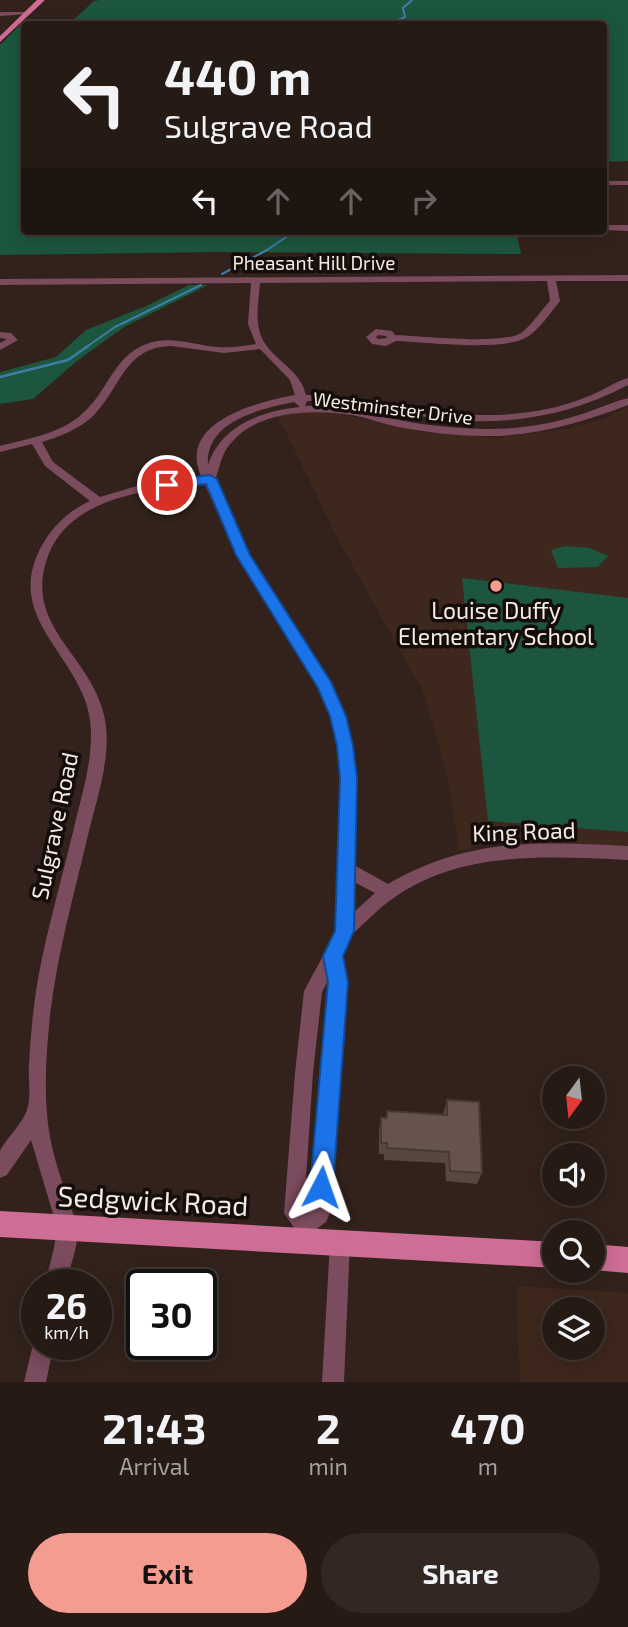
<!DOCTYPE html>
<style>
body{margin:0;font-family:"Exo 2",sans-serif;background:#322722;color:#f1f3f6;height:100vh;display:flex;flex-direction:column;font-size:26px;white-space:nowrap}
*{box-sizing:border-box;margin:0}
p{font-size:23px;color:#a4a1a0}
.icon{flex:none;width:38px;height:38px;fill:none;stroke:currentColor;stroke-width:2;stroke-linecap:round;stroke-linejoin:round}
.map{position:relative;height:1382px;overflow:hidden}
.details{display:flex;flex-direction:column;background:#261a14;flex:1}
.details>*{flex:none}
.hud{position:absolute;left:21px;top:21px;width:586px;height:214px;border-radius:7px;box-shadow:0 4px 18px #0003,0 0 0 2px #423834;background:#261a14;color:#f1f3f6;overflow:hidden}
.needle{width:46px;rotate:195deg}
.buttons{position:absolute;left:542px;top:1066px;display:grid;gap:14px}
.buttons a{display:grid;place-items:center;width:63px;height:63px;border-radius:50%;background:#261a14;box-shadow:0 4px 18px #0003,0 0 0 2px #423834;font-size:35px}
.speed{position:absolute;left:21px;top:1269px;display:flex;gap:14px;font-size:35px;font-weight:700;text-align:center}
.speed>*{display:grid;place-content:center;width:91px;height:91px;border-radius:50%;background:#261a14;box-shadow:0 4px 18px #0003,0 0 0 2px #423834;line-height:1}
.speed small{font-size:18px;font-weight:400}
.speed .limit{border:4px solid #111;border-radius:10px;background:#fff;color:#111}
.pin{position:absolute;display:grid;place-items:center;width:60px;height:60px;color:#fff;margin:-30px;border:4px solid #fff;border-radius:50%;box-shadow:0 2px 7px #0007}
.me{position:absolute;width:77px;margin:-38px;rotate:4deg;stroke-linejoin:round;filter:drop-shadow(0 0 5px #0008)}
.turn{display:flex;align-items:center;gap:24px;height:147px;padding:0 28px;font-size:32px}
.turn .icon{width:91px;height:91px;stroke-width:2.5}
.turn b{display:block;font-size:49px;line-height:60px}
.lanes{display:flex;align-items:center;height:66px;padding:0 28px;background:#0003;justify-content:center;gap:35px;direction:ltr}
.lanes .off{opacity:.35}
.eta{display:flex;justify-content:space-evenly;align-items:center;height:119px;text-align:center}
.eta b{font-size:42px;font-weight:700;line-height:49px}
.primary-button{display:flex;gap:14px;margin-top:auto;padding:14px 28px}
.primary-button a{flex:1;height:80px;border-radius:42px;background:#f59c91;color:#111;font-size:28px;font-weight:700;line-height:80px;text-align:center}
.primary-button a+a{background:#322722;color:#f1f3f6}
.map>svg:first-child{display:block}
</style>
<div class="map">
<svg width="628" height="1382" viewBox="0 0 628 1382">
<rect width="100%" height="100%" fill="#32221b"/>
<g fill="#3e271d" fill-rule="evenodd">
<polygon points="628,407 628,846 488,843 459,851 447,775 424,693 339,541 278,416 300,412 331,412 429,433 497,438 567,429 605,418"/>
<path d="M517 1286 628 1293V1382H520ZM555 1309H593V1348H555Z"/>
</g>
<g fill="#1c563e">
<polygon points="100,0 628,0 628,161 604,162 604,24 24,24 24,231 516,231 521,254 219,252 0,255 0,45 21,24 71,22 94,1"/>
<polygon points="189,285 208,285 124,327 77,361 33,399 0,404 0,372 56,357 86,330 144,307"/>
<polygon points="565,546 590,548 608,556 598,567 558,568 551,550"/>
<polygon points="462,578 628,598 628,832 488,821"/>
</g>
<g fill="none" stroke-linecap="round" stroke-linejoin="round">
<g stroke="#407ca8" stroke-width="2">
<polyline points="389,24 405,17 403,8 412,0"/>
<polyline points="222,274 267,250 295,231"/>
<polyline points="85,348 115,327 201,285"/>
</g>
<polyline stroke="#407ca8" stroke-width="2.5" points="0,377 68,360 88,346"/>
<g fill="#7b4b5e" fill-rule="evenodd">
<polygon points="0,12 26,12 29,14 0,16"/>
<rect x="604" y="181" width="24" height="4"/>
<polygon points="628,225 628,231 604,230 604,225"/>
<path d="M628 275V281H556L560 301C551 312 539 330 527 337 503 352 426 342 396 341L386 346 372 344 366 337 376 329 392 331 395 335C420 336 502 345 521 333 532 325 541 310 550 301L547 281 260 283C259 299 255 317 260 333 268 359 300 367 306 395 379 393 446 423 521 413 544 411 567 405 589 396 602 391 614 382 628 378V385C562 420 492 428 419 416 381 410 345 400 307 401L305 406C346 404 382 419 422 424 472 431 523 432 572 417 591 412 609 403 628 398V405C582 423 533 437 483 436 455 436 426 432 398 427 383 424 368 418 352 415 314 409 259 410 232 442 221 453 220 467 215 481L249 556 330 682 345 716 352 746 356 778 354 865 388 884C470 837 537 842 628 846V860C539 856 444 849 374 914 363 925 343 939 341 956 341 963 345 974 347 982L329 1215 326 1222 315 1230 311 1248 304 1251 297 1248 294 1241 295 1229 284 1213 295 1073 304 991 337 930 340 778 338 746 331 716 319 688 237 556 204 483C149 490 68 496 47 559 24 626 91 656 104 715 113 753 97 798 88 835 74 895 57 954 50 1016 46 1055 43 1098 50 1137 54 1159 62 1181 69 1203 72 1211 76 1219 77 1228 79 1246 70 1267 65 1284H45L54 1248 57 1227 31 1140 7 1175 0 1178C0 1170 0 1158 0 1151 6 1138 25 1122 28 1106 31 1093 28 1077 29 1064 31 1030 34 997 41 963 51 915 65 867 76 819 83 791 91 764 91 735 93 660 0 625 41 547 52 527 68 511 90 501L45 466 32 444 0 452V446C29 438 62 434 84 412 107 392 114 357 144 345 169 334 193 345 218 347 231 348 244 346 256 344L248 324 251 283 0 285V279ZM378 335 386 336 387 338 378 339 376 337ZM171 346 224 353 260 349 290 380 295 395C257 402 177 422 201 476L137 486 100 497 53 462 42 442C61 436 80 429 94 415 121 387 125 347 171 346ZM294 402 300 407C262 411 221 425 208 465 205 421 260 409 294 402ZM354 882 375 893 354 912ZM329 979 309 1210 306 1212 304 1209 313 1073 322 992Z"/>
<polygon points="0,332 11,333 18,340 0,350 0,343 7,339 0,338"/>
<polygon points="340,1233 347,1236 350,1243 344,1382 322,1382 330,1243 333,1236"/>
<polygon points="35,1336 37,1344 54,1344 46,1382 24,1382"/>
</g>
<g fill="#ce6d95" fill-rule="evenodd">
<polygon points="37,0 45,0 0,42 0,36"/>
<polygon points="0,1211 555,1242 555,1268 0,1237"/>
<polygon points="593,1244 628,1247 628,1273 593,1270"/>
</g>
</g>
<polygon fill="#584740" points="447,1100 482,1173 477,1184 446,1181 445,1163 384,1160 384,1154 379,1154 379,1130 381,1118 386,1118 387,1111 443,1115"/>
<polygon fill="#66534b" stroke="#473a34" stroke-width="2" points="447,1100 479,1102 482,1173 450,1171 449,1152 387,1148 387,1143 381,1143 381,1118 387,1118 387,1111 447,1115"/>
<polygon fill="#1a73e8" stroke="#114b97" stroke-width="2" points="210,475 217,479 250,555 331,682 346,716 353,746 357,778 354,931 343,956 348,982 333,1187 329,1195 321,1198 313,1195 310,1187 328,982 323,956 335,931 340,778 337,746 330,716 318,688 236,555 206,484 167,489 160,485 167,480"/>
<circle fill="#f59c91" stroke="#150d0a" stroke-width="2.5" cx="496" cy="586" r="7"/>
<g text-anchor="middle" stroke-width="7" stroke-linejoin="round" paint-order="stroke">
<g font-size="19" fill="#f6eae5" stroke="#150d0a">
<text x="314" y="270">Pheasant Hill Drive</text>
<text transform="translate(393 408) rotate(7)" y="7">Westminster Drive</text>
</g>
<g font-size="23" fill="#f6eae5" stroke="#150d0a">
<text x="496" y="619">Louise Duffy<tspan x="496" dy="26">Elementary School</tspan></text>
</g>
<g font-size="23" fill="#f6eae5" stroke="#150d0a">
<text transform="translate(55 826) rotate(-78)" y="8">Sulgrave Road</text>
<text transform="translate(524 832) rotate(-2)" y="8">King Road</text>
</g>
<g font-size="28" fill="#f6eae5" stroke="#150d0a">
<text transform="translate(153 1201) rotate(3)" y="10">Sedgwick Road</text>
</g>
</g>
</svg>
<div class="buttons">
<a><svg class="needle" viewBox="-14 -14 28 28"><path d="M0-13l5 13h-10z" fill="#e53935"/><path d="M0 13l5-13h-10z" fill="#a4a1a0"/></svg></a>
<a><svg class="icon" aria-label="sound" viewBox="0 0 24 24"><path d="M4 9h4l5-4v14l-5-4H4zM17 9q2 3 0 6"/></svg></a>
<a><svg class="icon" aria-label="search" viewBox="0 0 24 24"><circle cx="10" cy="10" r="6"/><path d="M15 15l6 6"/></svg></a>
<a><svg class="icon" aria-label="layers" viewBox="0 0 24 24"><path d="M12 4l9 5-9 5-9-5zM3 14l9 5 9-5"/></svg></a>
</div>
<div class="speed"><div>26<small>km/h</small></div><div class="limit">30</div></div>
<div class="pin" style="left:167px;top:485px;background:#d93025"><svg class="icon" aria-label="arrive" viewBox="0 0 24 24"><path d="M6 21V4h12l-3 4 3 4H6"/></svg></div>
<svg class="me" style="left:321px;top:1187px" viewBox="-20 -20 40 40"><path d="M0-17L14 15 0 8-14 15z" fill="#1a73e8" stroke="#fff" stroke-width="4"/></svg>
<div class="hud">
<div class="turn"><svg class="icon" aria-label="left" viewBox="0 0 24 24"><path d="M17 20v-9H6M10 6l-5 5 5 5"/></svg><div><b>440 m</b>Sulgrave Road</div></div>
<div class="lanes"><svg class="icon" aria-label="left" viewBox="0 0 24 24"><path d="M17 20v-9H6M10 6l-5 5 5 5"/></svg><svg class="icon off" aria-label="ahead" viewBox="0 0 24 24"><path d="M12 20V5M6 11l6-6 6 6"/></svg><svg class="icon off" aria-label="ahead" viewBox="0 0 24 24"><path d="M12 20V5M6 11l6-6 6 6"/></svg><svg class="icon off" aria-label="right" viewBox="0 0 24 24"><path d="M7 20v-9h11M14 6l5 5-5 5"/></svg></div>
</div>
</div>
<section class="details">
<div class="eta">
<div><b>21:43</b><p>Arrival</p></div>
<div><b>2</b><p>min</p></div>
<div><b>470</b><p>m</p></div>
</div>
<div class="primary-button"><a>Exit</a><a>Share</a></div>
</section>
